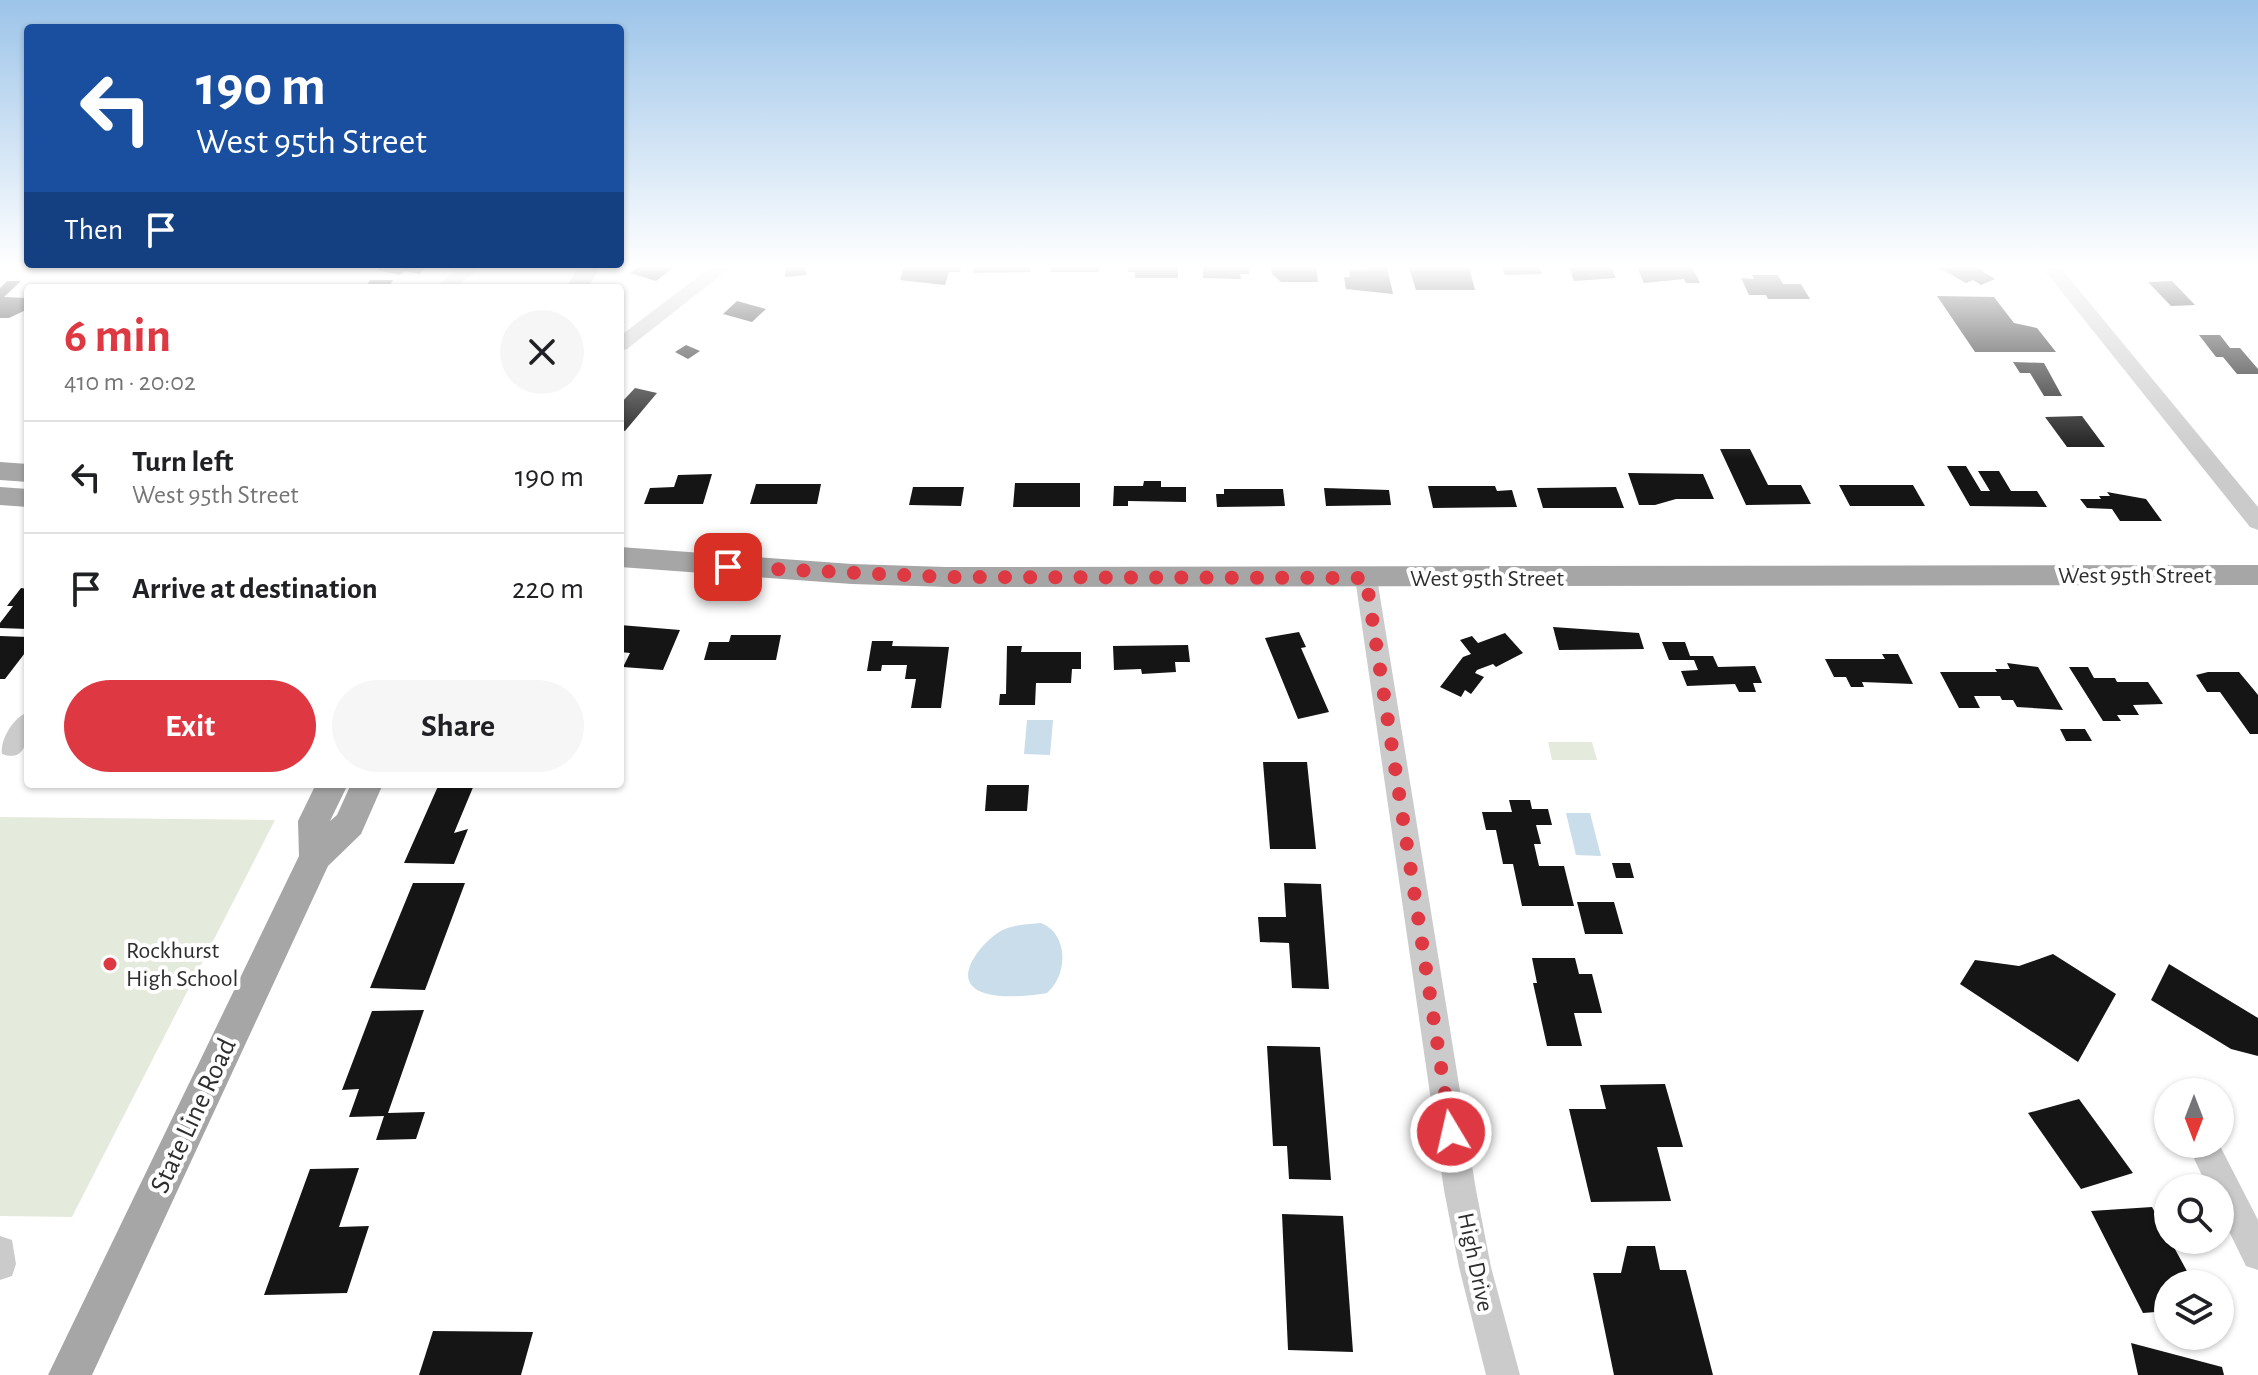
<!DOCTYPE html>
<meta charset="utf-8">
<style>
body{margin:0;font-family:"Alegreya Sans",sans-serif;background:#f6f6f6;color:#202124;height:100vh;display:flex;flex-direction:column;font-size:30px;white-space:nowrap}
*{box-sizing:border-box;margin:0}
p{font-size:26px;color:#757577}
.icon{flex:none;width:44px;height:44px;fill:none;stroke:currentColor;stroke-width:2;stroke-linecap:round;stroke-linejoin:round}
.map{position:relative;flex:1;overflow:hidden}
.drawer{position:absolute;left:24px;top:284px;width:600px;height:504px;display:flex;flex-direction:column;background:#fff;border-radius:8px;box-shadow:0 2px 6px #0004}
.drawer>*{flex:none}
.hud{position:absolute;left:24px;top:24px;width:600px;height:244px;border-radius:8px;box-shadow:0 2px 6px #0004;background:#1a4fa0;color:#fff;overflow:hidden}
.needle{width:52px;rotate:180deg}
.tools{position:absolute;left:2154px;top:1078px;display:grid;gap:16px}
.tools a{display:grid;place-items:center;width:80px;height:80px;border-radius:50%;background:#fff;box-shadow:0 2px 6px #0004;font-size:40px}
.pin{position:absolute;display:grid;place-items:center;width:68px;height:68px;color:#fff;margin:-34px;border-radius:16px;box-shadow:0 4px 12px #0006}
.me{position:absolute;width:88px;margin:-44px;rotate:351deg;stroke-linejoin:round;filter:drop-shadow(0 0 6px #0008)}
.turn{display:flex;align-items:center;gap:28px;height:168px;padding:0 40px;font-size:36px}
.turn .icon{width:104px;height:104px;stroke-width:2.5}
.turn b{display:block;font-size:56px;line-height:68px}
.then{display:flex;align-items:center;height:76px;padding:0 40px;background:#0003;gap:16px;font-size:30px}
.round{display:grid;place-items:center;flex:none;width:84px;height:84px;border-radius:42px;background:#f6f6f6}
.summary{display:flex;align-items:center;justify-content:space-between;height:136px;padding:0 40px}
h1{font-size:48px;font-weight:700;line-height:60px;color:#de3843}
.action{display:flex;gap:16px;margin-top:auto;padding:16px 40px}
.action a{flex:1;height:92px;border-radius:48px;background:#de3843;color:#fff;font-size:32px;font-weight:700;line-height:92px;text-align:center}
.action a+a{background:#f6f6f6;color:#202124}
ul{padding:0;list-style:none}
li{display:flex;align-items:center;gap:24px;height:112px;padding:0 40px;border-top:2px solid #e0e0e0}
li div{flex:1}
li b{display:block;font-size:30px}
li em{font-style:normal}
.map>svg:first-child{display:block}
</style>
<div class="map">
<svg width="2258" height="1375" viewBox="0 0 2258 1375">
<rect width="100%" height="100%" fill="#fff"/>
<g fill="#e4ebdd">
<polygon points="1548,742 1592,742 1597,760 1552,760"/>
<polygon points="0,817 275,820 72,1217 0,1216"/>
</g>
<g fill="#caddea">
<polygon points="1027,720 1053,720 1050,755 1024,754"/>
<polygon points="1566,813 1590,813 1601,856 1576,855"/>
<path d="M1041 923C1069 934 1068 975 1047 993 1030 996 981 1002 970 983 961 967 986 940 999 932 1010 925 1028 924 1041 923Z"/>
</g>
<g fill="#151515">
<polygon points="381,267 427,267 419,274 405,271 400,275 377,270"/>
<polygon points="639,267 674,267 656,281 630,273"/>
<polygon points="786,267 806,267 806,275 785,277"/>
<polygon points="904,267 962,267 960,272 949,272 945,285 900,280"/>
<polygon points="974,267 1030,267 1030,272 973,273"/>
<polygon points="1050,267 1100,267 1099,272 1050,272"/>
<polygon points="1128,267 1178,267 1178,278 1135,278 1135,272 1128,272"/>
<polygon points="1203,267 1249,267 1249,274 1240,274 1241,279 1203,278"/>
<polygon points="1271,267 1316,267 1318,282 1281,282 1272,274"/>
<polygon points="1367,267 1387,267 1393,294 1346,289 1344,277 1350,277 1349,270 1368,270"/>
<polygon points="1409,267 1469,267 1475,290 1416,290"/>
<polygon points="1502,267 1539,267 1542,274 1505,275"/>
<polygon points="1569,267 1611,267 1616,278 1574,281"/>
<polygon points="1637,267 1692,267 1700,283 1686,283 1684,279 1644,283"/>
<polygon points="1937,267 1976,267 1995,279 1981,285 1973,280 1966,283"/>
<polygon points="1752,275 1778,275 1783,284 1801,284 1810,299 1768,299 1766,295 1749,295 1741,278 1754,279"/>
<polygon points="370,280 393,280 388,288 365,288"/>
<polygon points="7,281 21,281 4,297 28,298 28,309 9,318 0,318 0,288"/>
<polygon points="2172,281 2195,305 2171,306 2148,282"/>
<polygon points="1937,296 1994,297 2014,323 2037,328 2056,352 1975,352"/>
<polygon points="737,301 766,309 752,322 723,314"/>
<polygon points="2199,335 2220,335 2230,348 2240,348 2258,369 2258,374 2237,374 2223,357 2216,357"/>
<polygon points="686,345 700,351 688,359 675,352"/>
<polygon points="2013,362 2044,363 2062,396 2044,396 2030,373 2020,373"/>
<polygon points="635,388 657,393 625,431 620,430 620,404"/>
<polygon points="2082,416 2105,447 2067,447 2045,417"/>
<polygon points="1720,449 1750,449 1768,485 1801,485 1811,504 1746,505"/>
<polygon points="1947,466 1966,466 1981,491 1990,491 1978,471 1999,471 2011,491 2037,491 2047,507 1970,506"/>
<polygon points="1628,473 1703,474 1714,499 1676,499 1655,505 1639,505"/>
<polygon points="712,474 703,504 644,504 650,488 674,487 678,475"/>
<polygon points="1144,481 1161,481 1161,487 1186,487 1186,502 1128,501 1128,506 1113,506 1114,486 1143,486"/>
<polygon points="1015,483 1080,483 1080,507 1013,507"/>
<polygon points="756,484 821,484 817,504 750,504"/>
<polygon points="1839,485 1913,485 1925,506 1850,506"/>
<polygon points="1428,486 1495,486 1497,491 1512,490 1517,507 1433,508"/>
<polygon points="913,487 964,487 961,506 909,505"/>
<polygon points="1616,487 1624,508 1543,508 1537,488"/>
<polygon points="1324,488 1389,490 1391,505 1326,506"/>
<polygon points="1224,489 1283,489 1285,506 1217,507 1216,494 1224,494"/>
<polygon points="2107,492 2146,499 2162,521 2120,521 2112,509 2087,508 2080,499 2101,499 2099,496 2110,496"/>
<polygon points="21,588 28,589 28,629 0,628 0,623 13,606 7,606"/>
<polygon points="620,625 680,630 663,670 623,667 630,653 620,652"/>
<polygon points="1553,627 1639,633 1644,649 1559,650"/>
<polygon points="1299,632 1306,647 1301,648 1329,712 1298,719 1265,638"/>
<polygon points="1505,633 1523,653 1496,667 1493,664 1477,670 1475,673 1484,677 1471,694 1465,690 1461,697 1440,687 1463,657 1471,654 1460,640 1472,636 1478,643"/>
<polygon points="731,635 781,635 776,660 704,660 709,642 729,642"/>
<polygon points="0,636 28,637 28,649 5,679 0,679"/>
<polygon points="872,641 893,641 892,646 949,647 941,708 911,708 916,679 905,679 907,665 882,665 881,671 867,671"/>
<polygon points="1662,642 1685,642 1690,656 1713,656 1718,667 1755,666 1762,683 1753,683 1756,692 1739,692 1735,684 1687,686 1681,671 1698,670 1694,660 1669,660"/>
<polygon points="1188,645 1190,662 1175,662 1176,672 1142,674 1141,669 1114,670 1113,646"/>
<polygon points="1007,646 1022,646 1021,652 1081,652 1081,669 1072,669 1071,683 1036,683 1035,705 999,705 1000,694 1006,694"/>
<polygon points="1882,654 1898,654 1913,684 1862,682 1864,687 1851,687 1846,677 1834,677 1825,659 1885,659"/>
<polygon points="2007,663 2038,667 2063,710 2017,707 2013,700 2002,700 2000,696 1974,696 1980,708 1959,708 1940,672 1997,672 1995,669 2010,669"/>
<polygon points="2069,667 2088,667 2094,678 2115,678 2117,682 2148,682 2163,704 2133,705 2139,715 2117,715 2121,721 2103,721"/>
<polygon points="2208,672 2239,672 2254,690 2258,695 2258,734 2250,734 2220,692 2207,692 2196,675"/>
<polygon points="2060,729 2085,729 2092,741 2066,741"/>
<polygon points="1263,762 1307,762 1316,849 1270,849"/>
<polygon points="439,784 474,785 454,833 468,829 454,864 404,863"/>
<polygon points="987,785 1029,785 1027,811 985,811"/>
<polygon points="1509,800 1530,800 1532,809 1548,809 1552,825 1536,825 1541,844 1534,844 1539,866 1564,866 1574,906 1522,906 1513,864 1503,864 1496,830 1486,830 1482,812 1512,812"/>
<polygon points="1612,863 1630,863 1634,878 1616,878"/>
<polygon points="413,883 465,883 425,990 370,988"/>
<polygon points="1284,883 1321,884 1329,989 1292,988 1289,943 1260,942 1258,917 1286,917"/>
<polygon points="1577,902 1614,902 1623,934 1585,934"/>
<polygon points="2053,954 2116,994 2078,1062 1960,984 1975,960 2019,966"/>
<polygon points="1532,958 1575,958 1579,974 1592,974 1602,1013 1574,1013 1582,1046 1547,1046 1533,983 1537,983"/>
<polygon points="2169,964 2258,1018 2258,1056 2231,1049 2151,1000"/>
<polygon points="424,1010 388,1113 425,1112 416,1139 376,1140 384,1116 349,1117 359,1089 342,1090 372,1011"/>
<polygon points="1267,1046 1320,1047 1331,1180 1289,1179 1287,1146 1273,1146"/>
<polygon points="1665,1084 1683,1147 1657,1147 1671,1201 1591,1202 1569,1109 1606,1109 1600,1085"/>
<polygon points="2079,1099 2133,1173 2081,1189 2028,1113"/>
<polygon points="359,1168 339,1227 369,1226 347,1293 264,1295 310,1169"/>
<polygon points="2152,1207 2194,1284 2168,1284 2168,1311 2143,1313 2091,1211"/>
<polygon points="1282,1214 1343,1216 1353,1352 1288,1350"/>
<polygon points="1627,1246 1655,1246 1660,1270 1686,1270 1713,1375 1614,1375 1593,1273 1621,1273"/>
<polygon points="433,1331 533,1332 521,1375 419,1375"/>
<polygon points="2131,1343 2222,1367 2224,1375 2138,1375"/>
</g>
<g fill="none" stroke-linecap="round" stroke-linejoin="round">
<g fill="#cbcbcb" fill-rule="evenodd">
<polygon points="459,267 482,267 454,288 435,288"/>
<polygon points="711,267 731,267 627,349 620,351 620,336"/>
<polygon points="2042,267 2060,267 2258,507 2258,530 2250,527"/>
<polygon points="1366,570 1374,572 1377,578 1476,1190 1491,1267 1520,1375 1486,1375 1459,1267 1444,1190 1355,578 1358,572"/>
<path d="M28 712C28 731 30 764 2 754 0 739 14 717 28 712Z"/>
<polygon points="2187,1144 2219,1144 2258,1220 2258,1270 2246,1266 2220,1213 2220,1188 2208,1188"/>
<polygon points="0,1236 12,1240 16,1264 12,1276 0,1280"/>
</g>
<g fill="#a6a6a6" fill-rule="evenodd">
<polygon points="578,267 600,267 588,288 566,288"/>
<polygon points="0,462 28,464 28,482 0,480"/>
<polygon points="0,487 28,489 28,507 0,505"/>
<polygon points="620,547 852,564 946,567 2258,565 2258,585 946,587 852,584 620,567"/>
<polygon points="316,784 348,784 330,821 337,815 351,784 383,784 361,834 328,866 92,1375 48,1375 299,856 298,821"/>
</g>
</g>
<linearGradient id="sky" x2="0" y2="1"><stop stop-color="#9cc4e9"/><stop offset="0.58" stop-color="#fff"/><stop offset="1" stop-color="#fff" stop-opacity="0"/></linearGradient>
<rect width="2258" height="459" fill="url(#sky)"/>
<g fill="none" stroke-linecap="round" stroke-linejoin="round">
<polyline stroke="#de3843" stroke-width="14" stroke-dasharray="0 25.2" points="728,567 946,577 1366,578 1451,1132"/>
</g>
<circle fill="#de3843" stroke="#fff" stroke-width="3" cx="110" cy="964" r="8"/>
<g text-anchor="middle" stroke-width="8" stroke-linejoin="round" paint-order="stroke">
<g font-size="24" fill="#2e2e2e" stroke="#fff">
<text x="2135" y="583">West 95th Street</text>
<text x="1487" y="586">West 95th Street</text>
<text transform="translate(1476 1262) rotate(78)" y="8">High Drive</text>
</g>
<g font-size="24" fill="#2e2e2e" stroke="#fff" text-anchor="start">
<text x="126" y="958">Rockhurst<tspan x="126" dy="28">High School</tspan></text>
</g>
<g font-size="28" fill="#2e2e2e" stroke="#fff">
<text transform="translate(192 1115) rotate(-65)" y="10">State Line Road</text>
</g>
</g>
</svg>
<div class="tools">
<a><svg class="needle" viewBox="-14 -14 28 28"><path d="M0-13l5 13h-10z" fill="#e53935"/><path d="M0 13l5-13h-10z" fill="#757577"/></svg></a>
<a><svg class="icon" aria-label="search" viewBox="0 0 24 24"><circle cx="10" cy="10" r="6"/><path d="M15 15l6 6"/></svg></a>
<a><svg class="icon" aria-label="layers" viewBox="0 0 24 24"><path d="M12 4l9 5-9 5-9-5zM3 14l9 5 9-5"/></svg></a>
</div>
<div class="pin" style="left:728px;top:567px;background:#d93025"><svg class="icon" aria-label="arrive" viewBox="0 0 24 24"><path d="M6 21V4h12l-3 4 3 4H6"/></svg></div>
<svg class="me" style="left:1451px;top:1132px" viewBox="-20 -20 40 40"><circle r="17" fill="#de3843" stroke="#fff" stroke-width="3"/><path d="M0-11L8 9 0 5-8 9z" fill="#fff"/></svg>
<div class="hud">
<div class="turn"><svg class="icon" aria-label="left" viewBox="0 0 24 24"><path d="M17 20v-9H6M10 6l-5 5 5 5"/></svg><div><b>190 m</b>West 95th Street</div></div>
<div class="then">Then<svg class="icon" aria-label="arrive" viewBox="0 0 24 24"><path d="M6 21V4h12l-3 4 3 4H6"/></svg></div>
</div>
<section class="drawer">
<div class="summary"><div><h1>6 min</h1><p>410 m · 20:02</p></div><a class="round"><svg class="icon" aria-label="close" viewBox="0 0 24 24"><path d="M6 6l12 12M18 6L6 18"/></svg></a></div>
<ul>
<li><svg class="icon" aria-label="left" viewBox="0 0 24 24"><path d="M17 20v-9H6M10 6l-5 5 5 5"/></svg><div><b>Turn left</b><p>West 95th Street</p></div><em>190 m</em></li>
<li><svg class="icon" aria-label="arrive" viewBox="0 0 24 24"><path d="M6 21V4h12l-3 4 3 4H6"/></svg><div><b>Arrive at destination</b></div><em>220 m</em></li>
</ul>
<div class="action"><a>Exit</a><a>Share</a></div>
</section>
</div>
